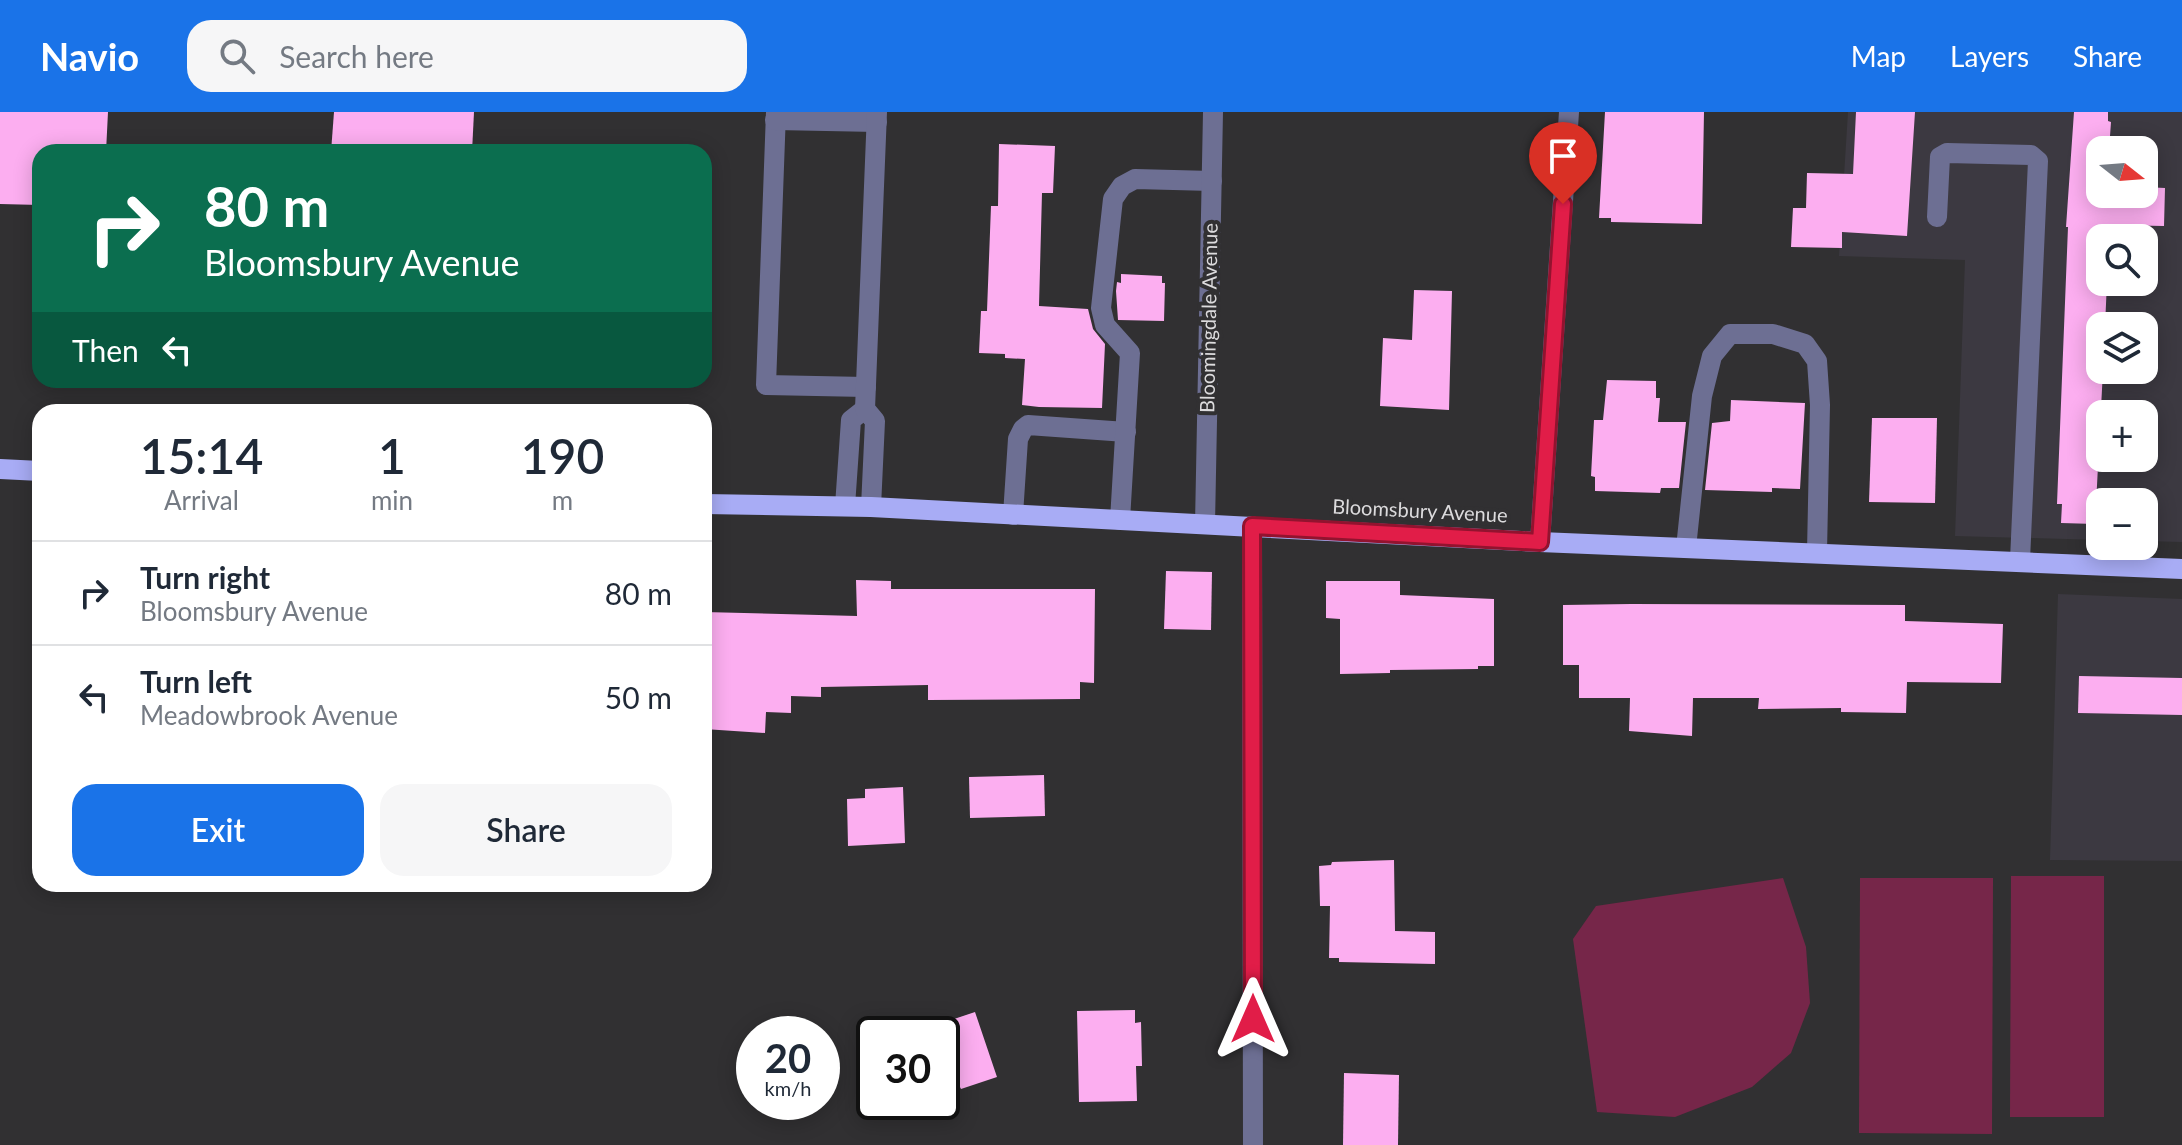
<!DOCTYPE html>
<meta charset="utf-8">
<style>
body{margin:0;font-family:Lato,sans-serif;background:#f6f6f7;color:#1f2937;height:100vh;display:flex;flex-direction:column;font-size:30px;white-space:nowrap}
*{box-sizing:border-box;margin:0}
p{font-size:26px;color:#747a83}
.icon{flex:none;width:44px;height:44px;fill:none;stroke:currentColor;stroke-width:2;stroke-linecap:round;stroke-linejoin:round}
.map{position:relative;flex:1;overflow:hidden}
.details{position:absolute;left:32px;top:292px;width:680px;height:488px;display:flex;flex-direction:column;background:#fff;border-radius:24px;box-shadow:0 4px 20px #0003}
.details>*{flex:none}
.top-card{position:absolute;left:32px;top:32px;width:680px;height:244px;border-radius:24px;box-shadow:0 4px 20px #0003;background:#0b6e4f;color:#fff;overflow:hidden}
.needle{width:52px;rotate:107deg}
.controls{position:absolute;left:2086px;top:24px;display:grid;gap:16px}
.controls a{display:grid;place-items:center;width:72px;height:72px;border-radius:16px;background:#fff;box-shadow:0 4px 20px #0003;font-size:40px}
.speed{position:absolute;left:736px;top:904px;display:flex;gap:16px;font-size:40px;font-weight:700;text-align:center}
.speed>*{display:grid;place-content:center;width:104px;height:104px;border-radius:50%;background:#fff;box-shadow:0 4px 20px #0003;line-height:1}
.speed small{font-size:20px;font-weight:400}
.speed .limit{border:4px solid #111;border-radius:12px;background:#fff;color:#111}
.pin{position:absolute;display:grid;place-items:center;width:68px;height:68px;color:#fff;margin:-82px -34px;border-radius:50% 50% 50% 0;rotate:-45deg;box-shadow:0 0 8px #0007}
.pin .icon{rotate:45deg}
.me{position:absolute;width:88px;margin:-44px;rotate:0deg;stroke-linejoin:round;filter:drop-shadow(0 0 6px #0008)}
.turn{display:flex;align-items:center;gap:28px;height:168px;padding:0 40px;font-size:36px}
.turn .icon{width:104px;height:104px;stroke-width:2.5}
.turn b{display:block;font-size:56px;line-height:68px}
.then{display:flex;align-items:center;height:76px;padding:0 40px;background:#0003;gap:16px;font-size:30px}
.eta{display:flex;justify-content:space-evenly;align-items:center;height:136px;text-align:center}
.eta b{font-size:48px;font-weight:600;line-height:56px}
.action{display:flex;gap:16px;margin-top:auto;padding:16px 40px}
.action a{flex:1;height:92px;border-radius:24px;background:#1a73e8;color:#fff;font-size:32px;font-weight:600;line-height:92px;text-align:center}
.action a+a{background:#f6f6f7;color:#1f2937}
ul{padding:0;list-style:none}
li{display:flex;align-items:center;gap:24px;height:104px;padding:0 40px;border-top:2px solid #e0e1e3}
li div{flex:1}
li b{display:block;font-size:30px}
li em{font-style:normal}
header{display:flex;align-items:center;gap:48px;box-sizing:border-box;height:112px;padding:0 40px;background:#1a73e8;color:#fff}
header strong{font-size:38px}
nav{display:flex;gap:44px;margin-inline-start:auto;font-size:28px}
.search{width:560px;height:72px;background:#f6f6f7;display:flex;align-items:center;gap:20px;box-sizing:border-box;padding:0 28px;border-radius:24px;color:#747a83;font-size:30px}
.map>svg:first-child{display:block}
</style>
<header>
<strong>Navio</strong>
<div class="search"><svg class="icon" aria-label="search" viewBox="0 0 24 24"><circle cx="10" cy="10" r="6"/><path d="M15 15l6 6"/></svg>Search here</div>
<nav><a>Map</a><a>Layers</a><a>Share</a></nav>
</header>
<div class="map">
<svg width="2182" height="1033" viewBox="0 0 2182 1033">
<rect width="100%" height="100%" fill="#313032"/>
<g fill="#3c3941" fill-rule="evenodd">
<path d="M1848 0H2182V430L2144 429V390H2100V428L1955 424 1965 148 1839 144ZM2100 38H2144V82H2100ZM2100 126H2144V170H2100ZM2100 214H2144V258H2100ZM2100 302H2144V346H2100Z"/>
<polygon points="2058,482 2182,487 2182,749 2050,748"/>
</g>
<g fill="#762649">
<polygon points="2011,764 2104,764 2104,1005 2010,1005"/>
<polygon points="1783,766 1806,835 1810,891 1791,941 1752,975 1675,1005 1597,1000 1573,827 1596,794"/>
<polygon points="1860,766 1993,766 1992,1022 1859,1021"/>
</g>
<g fill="#fcaef0">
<polygon points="0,0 108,0 106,40 40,40 40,93 0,92"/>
<polygon points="334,0 474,0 472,40 331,40"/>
<polygon points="1605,0 1704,0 1702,112 1611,110 1611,106 1599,106"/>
<polygon points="1856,0 1915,0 1907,124 1842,120 1842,136 1791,135 1793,96 1806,96 1807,61 1853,62"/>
<polygon points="2074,0 2108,0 2108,9 2111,10 2109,38 2100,38 2100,82 2144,82 2144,75 2165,76 2164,114 2110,113 2109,126 2100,126 2100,170 2107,170 2105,214 2100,214 2100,258 2103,258 2095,412 2061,411 2062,392 2057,392 2068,115 2066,115"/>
<polygon points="999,32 1055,34 1053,81 1042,81 1039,194 1088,197 1093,217 1105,232 1102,296 1039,295 1022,293 1025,247 1005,246 1005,242 979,241 981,199 987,199 991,94 998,94"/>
<polygon points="1121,162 1162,164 1162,171 1165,171 1164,209 1118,208 1116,179 1117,170 1121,171"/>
<polygon points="1414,178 1452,179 1449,298 1380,294 1383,226 1412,228"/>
<polygon points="1607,268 1656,269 1656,286 1660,286 1658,310 1686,310 1679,376 1661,376 1660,381 1595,379 1595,365 1591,364 1594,308 1603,308"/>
<polygon points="1731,288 1805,291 1800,377 1772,376 1772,380 1705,378 1712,311 1730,309"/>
<polygon points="1872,306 1937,306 1935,391 1869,390"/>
<polygon points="1166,459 1212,460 1211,518 1164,517"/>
<polygon points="856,468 891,469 891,477 1095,477 1094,571 1080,570 1080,587 928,588 928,573 821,575 821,585 791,584 791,601 766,600 765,621 704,617 704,500 857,504"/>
<polygon points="1326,469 1400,469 1400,483 1494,487 1494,554 1478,554 1478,557 1390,558 1390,561 1340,562 1340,507 1326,506"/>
<polygon points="1631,492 1905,493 1905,509 2003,512 2001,571 1907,570 1906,601 1841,600 1841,596 1758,597 1759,586 1693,586 1692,624 1629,619 1630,586 1579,586 1579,553 1563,553 1563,493"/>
<polygon points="2079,564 2182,566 2182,603 2078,601"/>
<polygon points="1044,663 1045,704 970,706 969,665"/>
<polygon points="903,675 905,731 848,734 847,687 865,686 865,677"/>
<polygon points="1394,748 1395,819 1435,820 1435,852 1339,850 1339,846 1329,846 1330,794 1320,794 1319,754 1331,753 1332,750"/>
<polygon points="1135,898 1135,911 1141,910 1142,954 1136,954 1137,989 1079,990 1077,899"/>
<polygon points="975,900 997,965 961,977 958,971 942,976 942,911"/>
<polygon points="1344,961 1399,963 1398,1033 1343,1033"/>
</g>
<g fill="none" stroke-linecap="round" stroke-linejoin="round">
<g stroke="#6d6f93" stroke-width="20">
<polyline points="776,0 766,273 866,275"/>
<polyline points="775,8 877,10"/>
<polyline points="1937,105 1940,45 1947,41 2031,43 2038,49 2020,448"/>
<polyline points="845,394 851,308 865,297"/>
<polyline points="871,395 875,309 865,297 877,0"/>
<polyline points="1013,403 1018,327 1023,317 1028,313 1126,320"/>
<polyline points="1120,408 1130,241 1105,213 1101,196 1113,87 1122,74 1135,67 1212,69"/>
<polyline points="1205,412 1213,0"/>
<polyline points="1252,414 1253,1033"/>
<polyline points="1540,430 1569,0"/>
<polyline points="1686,436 1702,284 1712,244 1730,222 1773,222 1805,232 1817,249 1820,293 1817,440"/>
</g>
<g stroke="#a8acf5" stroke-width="20">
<polyline points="0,357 40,359"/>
<polyline points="704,392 871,395 1540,430 2182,457"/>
</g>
</g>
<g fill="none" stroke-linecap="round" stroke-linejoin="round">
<g stroke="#92132f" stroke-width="20">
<polyline id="route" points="1253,907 1252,414 1540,430 1563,92"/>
</g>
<use href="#route" stroke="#e11d48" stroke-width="14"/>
</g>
<g text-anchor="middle" stroke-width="8" stroke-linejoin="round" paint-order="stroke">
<g font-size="20" fill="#dcdbdd" stroke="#313032">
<text transform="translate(1209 206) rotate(-89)" y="7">Bloomingdale Avenue</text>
<text transform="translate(1420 399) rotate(3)" y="7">Bloomsbury Avenue</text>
</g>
</g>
</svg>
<div class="controls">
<a><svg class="needle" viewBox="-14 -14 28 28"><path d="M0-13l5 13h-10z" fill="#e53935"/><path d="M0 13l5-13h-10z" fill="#747a83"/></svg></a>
<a><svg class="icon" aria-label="search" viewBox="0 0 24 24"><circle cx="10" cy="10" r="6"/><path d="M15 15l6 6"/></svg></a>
<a><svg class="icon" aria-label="layers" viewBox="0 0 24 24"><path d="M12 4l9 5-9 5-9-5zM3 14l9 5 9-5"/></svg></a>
<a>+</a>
<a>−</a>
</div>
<div class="speed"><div>20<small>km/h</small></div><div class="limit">30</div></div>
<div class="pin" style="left:1563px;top:92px;background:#d93025"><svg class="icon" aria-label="arrive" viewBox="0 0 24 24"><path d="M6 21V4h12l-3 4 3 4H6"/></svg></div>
<svg class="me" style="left:1253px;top:907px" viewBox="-20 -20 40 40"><path d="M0-17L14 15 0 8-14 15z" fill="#e11d48" stroke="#fff" stroke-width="4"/></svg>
<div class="top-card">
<div class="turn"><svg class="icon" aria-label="right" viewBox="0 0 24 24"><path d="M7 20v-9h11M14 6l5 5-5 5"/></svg><div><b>80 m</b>Bloomsbury Avenue</div></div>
<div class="then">Then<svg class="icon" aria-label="left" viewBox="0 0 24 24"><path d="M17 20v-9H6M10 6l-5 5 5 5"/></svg></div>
</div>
<section class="details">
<div class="eta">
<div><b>15:14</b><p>Arrival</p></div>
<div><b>1</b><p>min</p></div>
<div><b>190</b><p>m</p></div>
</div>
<ul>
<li><svg class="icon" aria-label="right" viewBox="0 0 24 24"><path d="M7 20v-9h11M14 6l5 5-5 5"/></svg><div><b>Turn right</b><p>Bloomsbury Avenue</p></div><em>80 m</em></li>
<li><svg class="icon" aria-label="left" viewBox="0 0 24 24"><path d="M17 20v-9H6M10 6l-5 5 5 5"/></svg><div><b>Turn left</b><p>Meadowbrook Avenue</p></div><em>50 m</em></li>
</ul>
<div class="action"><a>Exit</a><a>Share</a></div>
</section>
</div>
